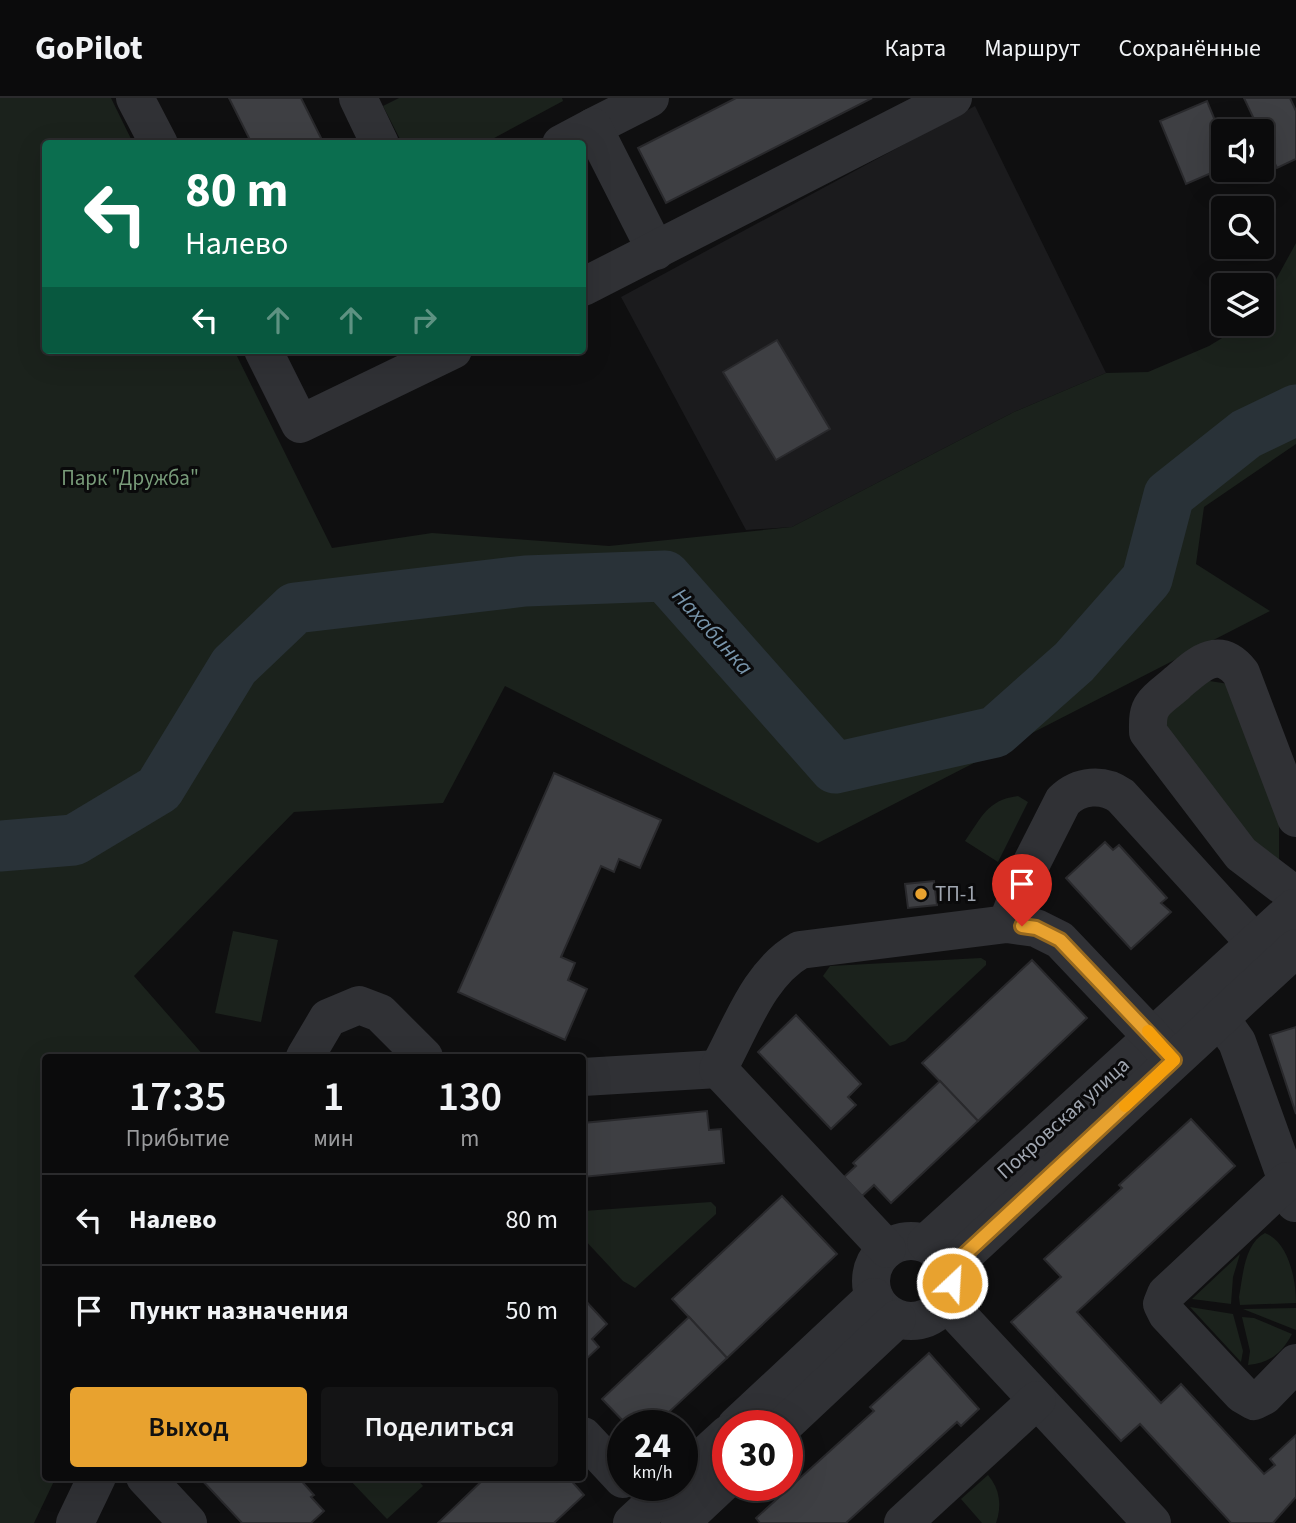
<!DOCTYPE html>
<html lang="ru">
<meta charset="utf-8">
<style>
body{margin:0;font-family:"Source Sans 3",sans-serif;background:#141415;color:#f1f3f6;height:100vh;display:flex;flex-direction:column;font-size:26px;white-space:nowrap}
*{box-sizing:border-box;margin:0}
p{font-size:23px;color:#9a9b9d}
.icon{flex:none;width:38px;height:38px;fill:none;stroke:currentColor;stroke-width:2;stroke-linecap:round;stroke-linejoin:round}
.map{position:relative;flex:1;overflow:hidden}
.sheet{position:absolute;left:42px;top:956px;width:544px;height:427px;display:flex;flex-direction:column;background:#0b0b0c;border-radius:7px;box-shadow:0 7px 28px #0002,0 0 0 2px #2b2b2d}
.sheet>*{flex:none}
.top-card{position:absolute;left:42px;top:42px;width:544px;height:214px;border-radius:7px;box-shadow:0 7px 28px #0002,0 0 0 2px #2b2b2d;background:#0b6e4f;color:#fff;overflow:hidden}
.tools{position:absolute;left:1211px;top:21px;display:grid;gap:14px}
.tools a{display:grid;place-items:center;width:63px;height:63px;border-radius:7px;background:#0b0b0c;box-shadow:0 7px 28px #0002,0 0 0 2px #2b2b2d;font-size:35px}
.speed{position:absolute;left:607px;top:1312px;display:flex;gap:14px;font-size:35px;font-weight:700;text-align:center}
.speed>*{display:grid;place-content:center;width:91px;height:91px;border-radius:50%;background:#0b0b0c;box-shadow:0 7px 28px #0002,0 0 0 2px #2b2b2d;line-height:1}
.speed small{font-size:18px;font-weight:400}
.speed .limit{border:10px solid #d22;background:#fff;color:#111}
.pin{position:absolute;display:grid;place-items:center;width:60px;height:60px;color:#fff;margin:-72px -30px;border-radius:50% 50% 50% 0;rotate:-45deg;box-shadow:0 0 7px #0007}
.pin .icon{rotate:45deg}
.me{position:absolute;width:77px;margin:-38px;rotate:25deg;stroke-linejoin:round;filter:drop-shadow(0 0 5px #0008)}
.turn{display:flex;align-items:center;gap:24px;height:147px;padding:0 28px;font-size:32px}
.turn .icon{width:91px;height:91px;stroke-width:2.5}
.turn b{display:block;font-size:49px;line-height:60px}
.lanes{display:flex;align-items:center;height:66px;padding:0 28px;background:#0003;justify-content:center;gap:35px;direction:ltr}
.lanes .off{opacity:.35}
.eta{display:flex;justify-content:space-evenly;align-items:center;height:119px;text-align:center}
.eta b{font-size:42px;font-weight:600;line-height:49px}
.button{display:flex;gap:14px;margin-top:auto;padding:14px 28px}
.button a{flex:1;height:80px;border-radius:7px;background:#e8a22f;color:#111;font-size:28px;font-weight:600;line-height:80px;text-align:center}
.button a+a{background:#141415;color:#f1f3f6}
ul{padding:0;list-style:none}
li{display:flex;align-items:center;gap:21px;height:91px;padding:0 28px;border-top:2px solid #2b2b2d}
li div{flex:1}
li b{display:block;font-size:26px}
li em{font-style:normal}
header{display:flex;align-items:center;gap:42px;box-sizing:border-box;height:98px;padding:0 35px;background:#0b0b0c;border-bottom:2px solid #2b2b2d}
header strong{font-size:33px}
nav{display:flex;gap:38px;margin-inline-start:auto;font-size:24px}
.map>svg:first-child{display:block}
</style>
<header>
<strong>GoPilot</strong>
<nav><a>Карта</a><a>Маршрут</a><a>Сохранённые</a></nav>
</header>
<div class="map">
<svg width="1296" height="1425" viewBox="0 0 1296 1425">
<rect width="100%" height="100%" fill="#0f0f10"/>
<polygon fill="#1b1b1d" points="975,8 1106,275 1014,314 792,429 746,432 621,199"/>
<g fill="#1b221c">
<polygon points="0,0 111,0 133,45 46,46 46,252 234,252 332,450 432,435 609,448 792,429 1014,314 1106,275 1148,274 1209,248 1245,226 1262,226 1262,207 1296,145 1296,346 1204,409 1196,466 1270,513 818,745 505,588 443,705 294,714 134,878 205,959 46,959 46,1379 56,1379 34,1425 0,1425"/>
<polygon points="399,0 562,0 563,3 483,46 402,45 383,8"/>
<polygon points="1203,582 1229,586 1279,724 1279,771 1158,638 1159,609"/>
<path d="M1018 698 1028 704 998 764 965 743C982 719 987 702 1018 698Z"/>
<polygon points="233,833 278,842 261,924 215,915"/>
<polygon points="981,860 986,863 986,867 905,943 890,948 823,878 830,868"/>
<polygon points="711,1104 716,1109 716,1116 635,1190 623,1183 583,1140 583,1113"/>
<path d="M1265 1135C1289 1144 1296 1182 1296 1205L1240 1207 1239 1199C1243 1178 1244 1146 1265 1135Z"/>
<polygon points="1240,1156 1233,1179 1231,1206 1192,1201"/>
<polygon points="1190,1209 1233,1216 1243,1253 1241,1264"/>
<polygon points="1296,1210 1296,1232 1243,1211"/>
<path d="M1242 1219 1254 1220 1292 1236C1282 1255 1270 1265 1248 1267L1250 1253Z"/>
<path d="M988 1377C1000 1391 1002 1408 996 1425H982L961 1401Z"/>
<polygon points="347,1379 415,1379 423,1388 387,1421"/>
</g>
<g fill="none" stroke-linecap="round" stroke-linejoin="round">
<polyline stroke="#293238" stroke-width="51" points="0,748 74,742 159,691 234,568 295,510 525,483 665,478 835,670 995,634 1074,564 1147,481 1169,397 1246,336 1296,312"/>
</g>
<g fill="#3e3f43" stroke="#29292c" stroke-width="2">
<polygon points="229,0 301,0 324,46 252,46"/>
<polygon points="736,0 872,0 666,105 638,50"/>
<polygon points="1244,0 1290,0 1296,13 1296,61 1277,70"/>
<polygon points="1207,3 1223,42 1223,70 1186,86 1160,23"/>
<polygon points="777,242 830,331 776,362 723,274"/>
<polygon points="554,675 661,722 640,770 619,761 614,774 601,768 561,859 575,865 568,882 587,891 565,942 458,894"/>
<polygon points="1105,744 1113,752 1119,747 1167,800 1161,805 1171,814 1131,851 1066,780"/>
<polygon points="934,783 937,807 908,810 905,786"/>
<polygon points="1032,862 1087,920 978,1023 922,965"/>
<polygon points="796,917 861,986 848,999 856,1007 831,1031 758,954"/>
<polygon points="1296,929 1296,1016 1270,937"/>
<polygon points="940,983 978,1023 891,1105 874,1087 862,1098 844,1079 856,1068 853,1065"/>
<polygon points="707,1013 709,1032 721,1031 724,1065 583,1079 583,1025"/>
<polygon points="1191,1021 1235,1068 1077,1214 1161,1305 1181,1286 1264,1376 1275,1367 1270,1361 1296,1337 1296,1399 1273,1425 1231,1425 1140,1326 1121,1343 1011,1224 1061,1179 1044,1161 1122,1090 1119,1087"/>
<polygon points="782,1098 837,1156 727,1260 672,1201"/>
<polygon points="583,1200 607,1226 592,1241 599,1249 583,1264"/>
<polygon points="689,1219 727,1260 654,1328 628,1328 602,1301"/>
<polygon points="929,1255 979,1311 961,1328 957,1324 846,1425 760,1425 756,1420 874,1313 870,1309"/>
<polygon points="199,1379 298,1379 314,1397 311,1399 324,1413 311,1425 242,1425"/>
<polygon points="486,1379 568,1379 584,1397 554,1425 438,1425"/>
</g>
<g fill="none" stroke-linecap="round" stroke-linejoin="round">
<g stroke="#303135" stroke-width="38">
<polyline points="135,0 159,46"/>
<polyline points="358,0 380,46"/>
<polyline points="593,29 650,0"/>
<polyline points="561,46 593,29 656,153"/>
<polyline points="583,189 953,0"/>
<polyline points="263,252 300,326 453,252"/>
<path d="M1295 797 1241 756 1148 634C1148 625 1147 615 1153 607 1158 599 1170 592 1177 585 1198 567 1218 546 1241 575L1296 720"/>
<path d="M1007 826 1024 780 1063 703C1079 687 1103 685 1121 698L1255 845"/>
<polyline points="1220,920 1237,944 1295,1105"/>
<polyline points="305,959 328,920 359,907 380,915 424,959"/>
<polyline points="583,979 718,971"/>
<polyline points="1287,1083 1166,1196 1162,1206 1167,1216 1242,1296 1254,1303 1264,1298 1296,1265"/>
<circle cx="911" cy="1183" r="40"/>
<polyline points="926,1145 1294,810"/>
<path d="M887 1151 718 971C741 930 758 876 800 852L1007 826 1036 830 1060 842 1174 962"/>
<polyline points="950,1170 1296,850"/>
<polyline points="946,1204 1152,1425"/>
<polyline points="736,1328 874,1199"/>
<polyline points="783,1328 897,1221"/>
<polyline points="583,1338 623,1381"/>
<polyline points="682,1378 728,1336"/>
<polyline points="145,1379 188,1425"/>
<polyline points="75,1425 97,1379"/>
<polyline points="632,1425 672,1388"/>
<polyline points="680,1425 728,1380"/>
<polyline points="903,1425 1037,1302"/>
</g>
</g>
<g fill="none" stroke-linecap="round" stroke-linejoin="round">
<g stroke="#97691f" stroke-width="18">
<polyline id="route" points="952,1185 950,1170 1174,962 1060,842 1036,830 1022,828"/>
</g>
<use href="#route" stroke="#e8a22f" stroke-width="12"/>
<polyline stroke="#f59e0b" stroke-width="12" points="1125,1008 1174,962 1148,933"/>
</g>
<circle fill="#e8a22f" stroke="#0a0a0b" stroke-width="2.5" cx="921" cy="796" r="7"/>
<g text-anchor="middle" stroke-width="6" stroke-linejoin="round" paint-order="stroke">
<g font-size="21" fill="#789b79" stroke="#0a0a0b">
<text x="130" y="387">Парк "Дружба"</text>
</g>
<g font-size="21" fill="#a0a6b0" stroke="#0a0a0b" text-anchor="start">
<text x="935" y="803">ТП-1</text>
</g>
<g font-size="21" fill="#a0a6b0" stroke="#0a0a0b">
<text transform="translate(1063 1020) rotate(-42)" y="7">Покровская улица</text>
</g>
<g font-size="23" font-style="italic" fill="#7895ab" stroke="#0a0a0b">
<text transform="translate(713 533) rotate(48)" y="8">Нахабинка</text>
</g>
</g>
</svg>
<div class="tools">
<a><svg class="icon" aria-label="sound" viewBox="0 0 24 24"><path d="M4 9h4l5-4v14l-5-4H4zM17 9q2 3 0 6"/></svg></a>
<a><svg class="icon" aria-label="search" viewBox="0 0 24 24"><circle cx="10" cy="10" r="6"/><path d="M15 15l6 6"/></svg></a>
<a><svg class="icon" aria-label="layers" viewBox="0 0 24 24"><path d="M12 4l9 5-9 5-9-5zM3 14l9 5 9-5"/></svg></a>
</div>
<div class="speed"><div>24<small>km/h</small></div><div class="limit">30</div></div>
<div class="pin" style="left:1022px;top:828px;background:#d93025"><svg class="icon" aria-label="arrive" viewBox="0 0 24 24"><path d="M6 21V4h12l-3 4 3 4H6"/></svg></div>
<svg class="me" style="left:952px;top:1185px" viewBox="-20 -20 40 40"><circle r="17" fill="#e8a22f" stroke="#fff" stroke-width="3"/><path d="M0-11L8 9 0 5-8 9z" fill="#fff"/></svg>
<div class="top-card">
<div class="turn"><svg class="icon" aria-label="left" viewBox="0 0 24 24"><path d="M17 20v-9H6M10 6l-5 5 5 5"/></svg><div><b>80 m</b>Налево</div></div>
<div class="lanes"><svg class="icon" aria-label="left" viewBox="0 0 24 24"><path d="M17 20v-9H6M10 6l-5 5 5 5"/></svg><svg class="icon off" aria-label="ahead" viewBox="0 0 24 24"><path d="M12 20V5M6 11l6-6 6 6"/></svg><svg class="icon off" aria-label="ahead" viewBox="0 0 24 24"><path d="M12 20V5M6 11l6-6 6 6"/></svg><svg class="icon off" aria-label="right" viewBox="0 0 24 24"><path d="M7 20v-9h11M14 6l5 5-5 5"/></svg></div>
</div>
<section class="sheet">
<div class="eta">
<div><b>17:35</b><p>Прибытие</p></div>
<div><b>1</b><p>мин</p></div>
<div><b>130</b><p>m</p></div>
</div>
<ul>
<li><svg class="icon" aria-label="left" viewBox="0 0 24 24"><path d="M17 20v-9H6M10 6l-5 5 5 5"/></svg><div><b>Налево</b></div><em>80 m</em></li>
<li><svg class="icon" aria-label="arrive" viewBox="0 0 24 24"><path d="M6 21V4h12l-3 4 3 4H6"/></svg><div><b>Пункт назначения</b></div><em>50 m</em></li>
</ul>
<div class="button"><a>Выход</a><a>Поделиться</a></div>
</section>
</div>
